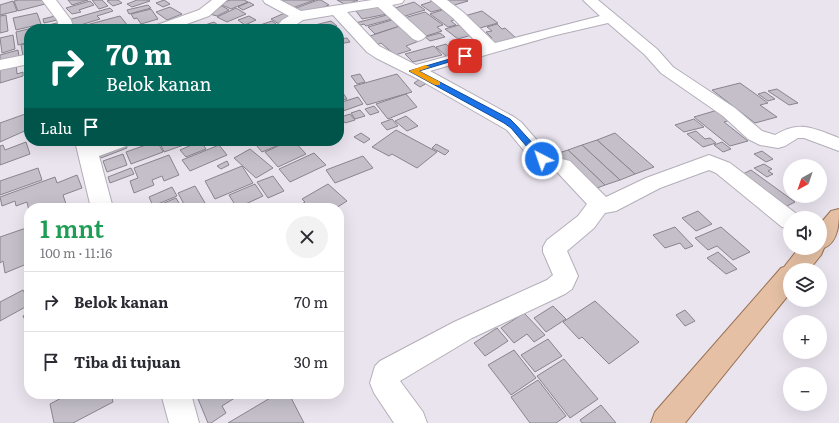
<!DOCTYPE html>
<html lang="id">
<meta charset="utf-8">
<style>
body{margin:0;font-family:Literata,serif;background:#f2f2f3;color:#2b2b33;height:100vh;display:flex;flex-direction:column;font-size:15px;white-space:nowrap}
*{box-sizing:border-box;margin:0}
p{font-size:13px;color:#7c7c81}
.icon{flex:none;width:22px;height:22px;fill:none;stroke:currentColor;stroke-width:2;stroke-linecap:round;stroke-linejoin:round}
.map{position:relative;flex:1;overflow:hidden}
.side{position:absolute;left:24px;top:203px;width:320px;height:196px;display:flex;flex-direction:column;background:#fff;border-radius:16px;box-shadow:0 4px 16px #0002}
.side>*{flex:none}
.hud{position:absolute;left:24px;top:24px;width:320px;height:122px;border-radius:16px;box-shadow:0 4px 16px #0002;background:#00695c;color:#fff;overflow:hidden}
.needle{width:26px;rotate:220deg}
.tools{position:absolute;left:783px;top:159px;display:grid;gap:8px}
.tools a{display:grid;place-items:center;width:44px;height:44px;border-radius:50%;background:#fff;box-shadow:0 4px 16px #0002;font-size:20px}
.pin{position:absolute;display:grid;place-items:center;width:34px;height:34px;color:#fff;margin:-17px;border-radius:8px;box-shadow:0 2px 6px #0006}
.me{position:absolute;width:44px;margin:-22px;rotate:319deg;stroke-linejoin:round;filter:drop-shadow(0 0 3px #0008)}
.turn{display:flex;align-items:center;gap:14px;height:84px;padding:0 16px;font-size:18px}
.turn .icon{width:52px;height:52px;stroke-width:2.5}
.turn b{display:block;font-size:28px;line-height:34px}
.then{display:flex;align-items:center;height:38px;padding:0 16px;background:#0003;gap:8px;font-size:15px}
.round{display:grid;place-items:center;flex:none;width:42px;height:42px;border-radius:21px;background:#f2f2f3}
.head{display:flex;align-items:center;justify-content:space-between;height:68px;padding:0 16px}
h1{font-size:24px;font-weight:600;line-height:30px;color:#1e9e55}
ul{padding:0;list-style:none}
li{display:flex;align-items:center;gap:12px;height:60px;padding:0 16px;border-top:1px solid #e1e1e2}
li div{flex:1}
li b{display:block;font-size:15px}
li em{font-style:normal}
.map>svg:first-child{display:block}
</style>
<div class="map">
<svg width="839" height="423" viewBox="0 0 839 423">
<rect width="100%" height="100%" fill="#eae4ef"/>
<g fill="#c4bfc9" stroke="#89848e">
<polygon points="18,0 43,0 45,4 18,11 14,1"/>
<polygon points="68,0 88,0 72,5"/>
<polygon points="92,0 102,0 108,6 99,9"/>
<polygon points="110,0 118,0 122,3 113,6 107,1"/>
<polygon points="137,0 149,0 150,1 132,7 127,4"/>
<polygon points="164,0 170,4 163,7 156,3"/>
<polygon points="230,0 244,0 248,2 231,9 220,4"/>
<polygon points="283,0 315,0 292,8 281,1"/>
<polygon points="318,0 321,0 329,5 305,14 296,8"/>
<polygon points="337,0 358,0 346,5"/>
<polygon points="442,0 466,0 468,1 451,6"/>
<polygon points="13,1 17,11 0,15 0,5"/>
<polygon points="90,1 94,5 79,10 81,12 72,14 66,8"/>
<polygon points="433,1 443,9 431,12 421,5"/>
<polygon points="249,2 254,5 243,10 238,7"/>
<polygon points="414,2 425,10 402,17 392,9"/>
<polygon points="148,5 151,8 129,14 127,10"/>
<polygon points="222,6 229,10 217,16 206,13"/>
<polygon points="380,6 387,14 362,19 356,11"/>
<polygon points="170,7 182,14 167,20 156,12"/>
<polygon points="110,8 113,11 97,16 100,19 74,27 68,20"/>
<polygon points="236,8 246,14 227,22 217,17"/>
<polygon points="151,9 158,19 141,24 137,18 134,19 131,14"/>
<polygon points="445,9 458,18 451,21 456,25 448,27 430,14"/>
<polygon points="482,11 498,23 476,29 461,17"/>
<polygon points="287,12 295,17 279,24 271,19"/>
<polygon points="425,12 443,25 437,27 442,31 423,37 404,18"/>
<polygon points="37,13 41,24 16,30 13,18"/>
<polygon points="6,15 8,31 0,33 0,16"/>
<polygon points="387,15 392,19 366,26 364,24 357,26 355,23"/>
<polygon points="55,16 57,20 44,23 43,19"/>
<polygon points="120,16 128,26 117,29 75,28"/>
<polygon points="249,16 256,20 245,25 238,20"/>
<polygon points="392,20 400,26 375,34 368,27"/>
<polygon points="272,21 276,24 261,29 251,28"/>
<polygon points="331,21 337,26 327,29 303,28"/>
<polygon points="61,22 63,29 40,29 40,27"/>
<polygon points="214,22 223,29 193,29"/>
<polygon points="462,24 475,34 458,39 445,29"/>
<polygon points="497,24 502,29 505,28 517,39 493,44 487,39 492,38 486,32 492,31 487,27"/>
<polygon points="400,26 419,41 406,46 411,50 395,55 381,43 377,45 367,37"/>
<polygon points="36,27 36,29 29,29 29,42 18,45 16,32"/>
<polygon points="440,33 445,37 430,41 425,37"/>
<polygon points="13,35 15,49 2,53 0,38"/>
<polygon points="347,38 350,42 339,44 339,39"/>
<polygon points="29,43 29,55 23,56 21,45"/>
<polygon points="446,44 456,54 447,57 436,47"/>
<polygon points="434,46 442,55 413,62 405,54"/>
<polygon points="18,50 19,57 0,62 0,55"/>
<polygon points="16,63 17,74 23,72 23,76 0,83 0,67"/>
<polygon points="360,74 365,82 357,84 351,76"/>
<polygon points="397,74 412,92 367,105 354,86"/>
<polygon points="420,79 427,83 420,87 414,83"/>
<polygon points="740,83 768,103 760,105 777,117 755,123 712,90"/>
<polygon points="777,89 798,103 789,105 768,91"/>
<polygon points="341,90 347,99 339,101 339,91"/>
<polygon points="765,92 775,99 768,101 758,94"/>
<polygon points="406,94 417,107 388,119 376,104"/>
<polygon points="358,97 363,104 343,111 339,105 339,103"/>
<polygon points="374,106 379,112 370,115 365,109"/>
<polygon points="721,109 734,119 724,122 748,141 730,146 694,117"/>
<polygon points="360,110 365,116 355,119 351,113"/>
<polygon points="28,113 29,129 0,142 0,123"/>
<polygon points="350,114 355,120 345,123 341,117"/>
<polygon points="406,116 418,126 407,131 395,121"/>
<polygon points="392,119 398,126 387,130 381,123"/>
<polygon points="694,119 704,127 684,132 675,125"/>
<polygon points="396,130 437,152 417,168 392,154 389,156 372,147"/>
<polygon points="696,131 705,139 710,138 716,143 703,147 687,134"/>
<polygon points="361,133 370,139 364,143 354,137"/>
<polygon points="615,133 654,167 635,174 597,140"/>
<polygon points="597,140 635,174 620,180 582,145"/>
<polygon points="157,141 163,152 131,164 126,152"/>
<polygon points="159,141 195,141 164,152"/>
<polygon points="201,141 206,149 186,157 180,150"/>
<polygon points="264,141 288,141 262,152 256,145"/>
<polygon points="289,141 294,141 306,154 278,167 265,152"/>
<polygon points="26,142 30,154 0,165 0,146 3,145 5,150"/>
<polygon points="124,142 127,148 101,158 98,151"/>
<polygon points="722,142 731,149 723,152 714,145"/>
<polygon points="436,144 449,151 445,155 432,148"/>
<polygon points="219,145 227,155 190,171 182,160"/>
<polygon points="582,145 620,180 605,185 568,150"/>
<polygon points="250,149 273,168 256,178 234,158"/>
<polygon points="568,150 605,185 592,190 556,154"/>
<polygon points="762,151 773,159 766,162 754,154"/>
<polygon points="314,153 326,165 290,182 279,169"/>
<polygon points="123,154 127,165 107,172 103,161"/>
<polygon points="169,155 179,175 164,181 162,176 152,180 154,185 134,193 130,181 138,178 134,168"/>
<polygon points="363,156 373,168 335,183 326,170"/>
<polygon points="227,161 229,165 221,169 217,166"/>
<polygon points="764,164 772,169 768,171 773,174 767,177 754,168"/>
<polygon points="242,166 253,183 215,199 205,181"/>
<polygon points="38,168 42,180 0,195 0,181"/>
<polygon points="131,168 134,174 110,183 108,177"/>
<polygon points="751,170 795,202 781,209 737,177"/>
<polygon points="77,175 82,188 63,195 67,207 29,208 29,211 27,202 16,206 15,201 2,206 0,197 55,177 57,183"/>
<polygon points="273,176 284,191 268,198 257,182"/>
<polygon points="255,184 263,196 237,208 229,195"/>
<polygon points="328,184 347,201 336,208 295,208 305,202 302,199"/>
<polygon points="195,186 205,203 194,208 186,208 178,193"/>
<polygon points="172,187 177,196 153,206 149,197"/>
<polygon points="176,198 182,208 152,208"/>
<polygon points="698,211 712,224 696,231 682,218"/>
<polygon points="29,227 29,263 5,273 3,261 0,263 0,237"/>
<polygon points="675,227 693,246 685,249 680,243 665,248 653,235"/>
<polygon points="721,227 750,252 733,260 717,246 708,250 695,238"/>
<polygon points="718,252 737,269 726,274 707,258"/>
<polygon points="23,290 29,301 29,305 0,321 0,302"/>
<polygon points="595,301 639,342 609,364 582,337 579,339 563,322"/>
<polygon points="553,306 566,319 546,332 534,318"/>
<polygon points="685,310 695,321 685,326 676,315"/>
<polygon points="29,312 29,328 23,316"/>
<polygon points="524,313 545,335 534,342 527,334 514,343 501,328"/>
<polygon points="497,328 508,341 485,356 474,343"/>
<polygon points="548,339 562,356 535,372 521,355"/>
<polygon points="514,350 536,378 511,395 488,365"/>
<polygon points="564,359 598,399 570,418 537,376"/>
<polygon points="538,380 566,416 556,423 530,423 511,397"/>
<polygon points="69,394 111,394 113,402 73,423 54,423 50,404"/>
<polygon points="196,394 241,394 222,406 226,413 211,423 208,423"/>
<polygon points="277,394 289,394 304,423 228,423"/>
<polygon points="601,405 616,423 582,423 580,420"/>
</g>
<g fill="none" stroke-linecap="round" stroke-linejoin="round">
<g stroke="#b3aeb8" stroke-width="2">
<g id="minor">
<polygon points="42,0 56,0 71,20 74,29 60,29 57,20"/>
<polygon points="212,0 227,0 209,16 173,29 152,29 154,26 199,10"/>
<path d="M263 0H280L301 11 372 0H404L402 3 392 5 423 33 426 36 423 39 418 41 413 39 378 7 347 12 379 46 416 65 481 47 453 18 431 0H447L463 12 495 43 600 16 583 0H598L657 49 673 67 735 108 762 131 775 135C800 120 813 128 839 138V151L804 138H798L785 146 778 148 760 145 748 139 723 116 661 73 645 55 608 23 552 36 430 71 514 117 521 122 549 154 554 157 570 161 606 197 646 178 709 155 730 163 798 215 800 218H790V229L782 227 716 173 709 170 660 188 616 211 605 213 594 228 567 251 578 276 572 289 565 294 472 338 400 381 423 412 427 423H394L374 393 370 383 375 366 380 361 454 322 547 280 553 275 543 252V247L547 240 578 216 587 204 557 172 541 168 535 164 507 130 420 80 376 58 367 52 333 15 303 20 290 29H275L282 20 289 16 265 3Z"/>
<polygon points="29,54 29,64 0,70 0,60"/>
<polygon points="75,141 95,141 95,143 102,141 132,141 129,145 99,156 113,208 91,208"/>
<polygon points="161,394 191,394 199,423 169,423"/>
</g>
</g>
<g stroke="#987053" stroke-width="2">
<path id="major" d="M839 209C839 222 839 242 824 248L821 255 809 270H790V293L685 423H651L655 412 781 268 784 267 799 248H820V224L831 211Z"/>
</g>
<use href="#minor" fill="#fff" fill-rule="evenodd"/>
<use href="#major" fill="#e5c0a4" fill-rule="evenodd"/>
</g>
<polygon fill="#1a73e8" stroke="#114b97" points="463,55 469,56 419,71 510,119 516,125 545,157 546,159 545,161 539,161 511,128 504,123 409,71"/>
<polygon fill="#f59e0b" points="425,65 430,67 419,71 440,82 440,85 435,85 409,71"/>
</svg>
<div class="tools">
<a><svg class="needle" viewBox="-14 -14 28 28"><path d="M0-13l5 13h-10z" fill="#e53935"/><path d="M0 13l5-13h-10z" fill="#7c7c81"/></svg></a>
<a><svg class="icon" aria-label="sound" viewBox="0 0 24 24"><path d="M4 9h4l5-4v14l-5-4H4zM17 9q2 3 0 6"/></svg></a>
<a><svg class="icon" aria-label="layers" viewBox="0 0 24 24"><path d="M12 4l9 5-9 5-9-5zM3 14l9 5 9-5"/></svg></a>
<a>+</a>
<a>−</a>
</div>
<div class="pin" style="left:465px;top:56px;background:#d93025"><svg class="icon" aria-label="arrive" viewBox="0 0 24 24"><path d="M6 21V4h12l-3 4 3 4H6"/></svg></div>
<svg class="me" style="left:542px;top:159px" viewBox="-20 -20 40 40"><circle r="17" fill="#1a73e8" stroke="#fff" stroke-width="3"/><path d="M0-11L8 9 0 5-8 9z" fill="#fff"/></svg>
<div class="hud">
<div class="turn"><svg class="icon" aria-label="right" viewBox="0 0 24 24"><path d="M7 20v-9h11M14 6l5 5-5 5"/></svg><div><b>70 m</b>Belok kanan</div></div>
<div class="then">Lalu<svg class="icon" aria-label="arrive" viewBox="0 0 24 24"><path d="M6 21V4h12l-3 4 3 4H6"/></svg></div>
</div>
<section class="side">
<div class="head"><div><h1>1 mnt</h1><p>100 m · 11:16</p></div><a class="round"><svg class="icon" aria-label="close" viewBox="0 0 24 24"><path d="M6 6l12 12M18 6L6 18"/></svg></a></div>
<ul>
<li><svg class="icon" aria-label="right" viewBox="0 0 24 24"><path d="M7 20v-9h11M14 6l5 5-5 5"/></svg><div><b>Belok kanan</b></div><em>70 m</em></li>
<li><svg class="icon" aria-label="arrive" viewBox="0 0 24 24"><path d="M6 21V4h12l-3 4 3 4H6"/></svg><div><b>Tiba di tujuan</b></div><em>30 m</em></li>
</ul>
</section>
</div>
